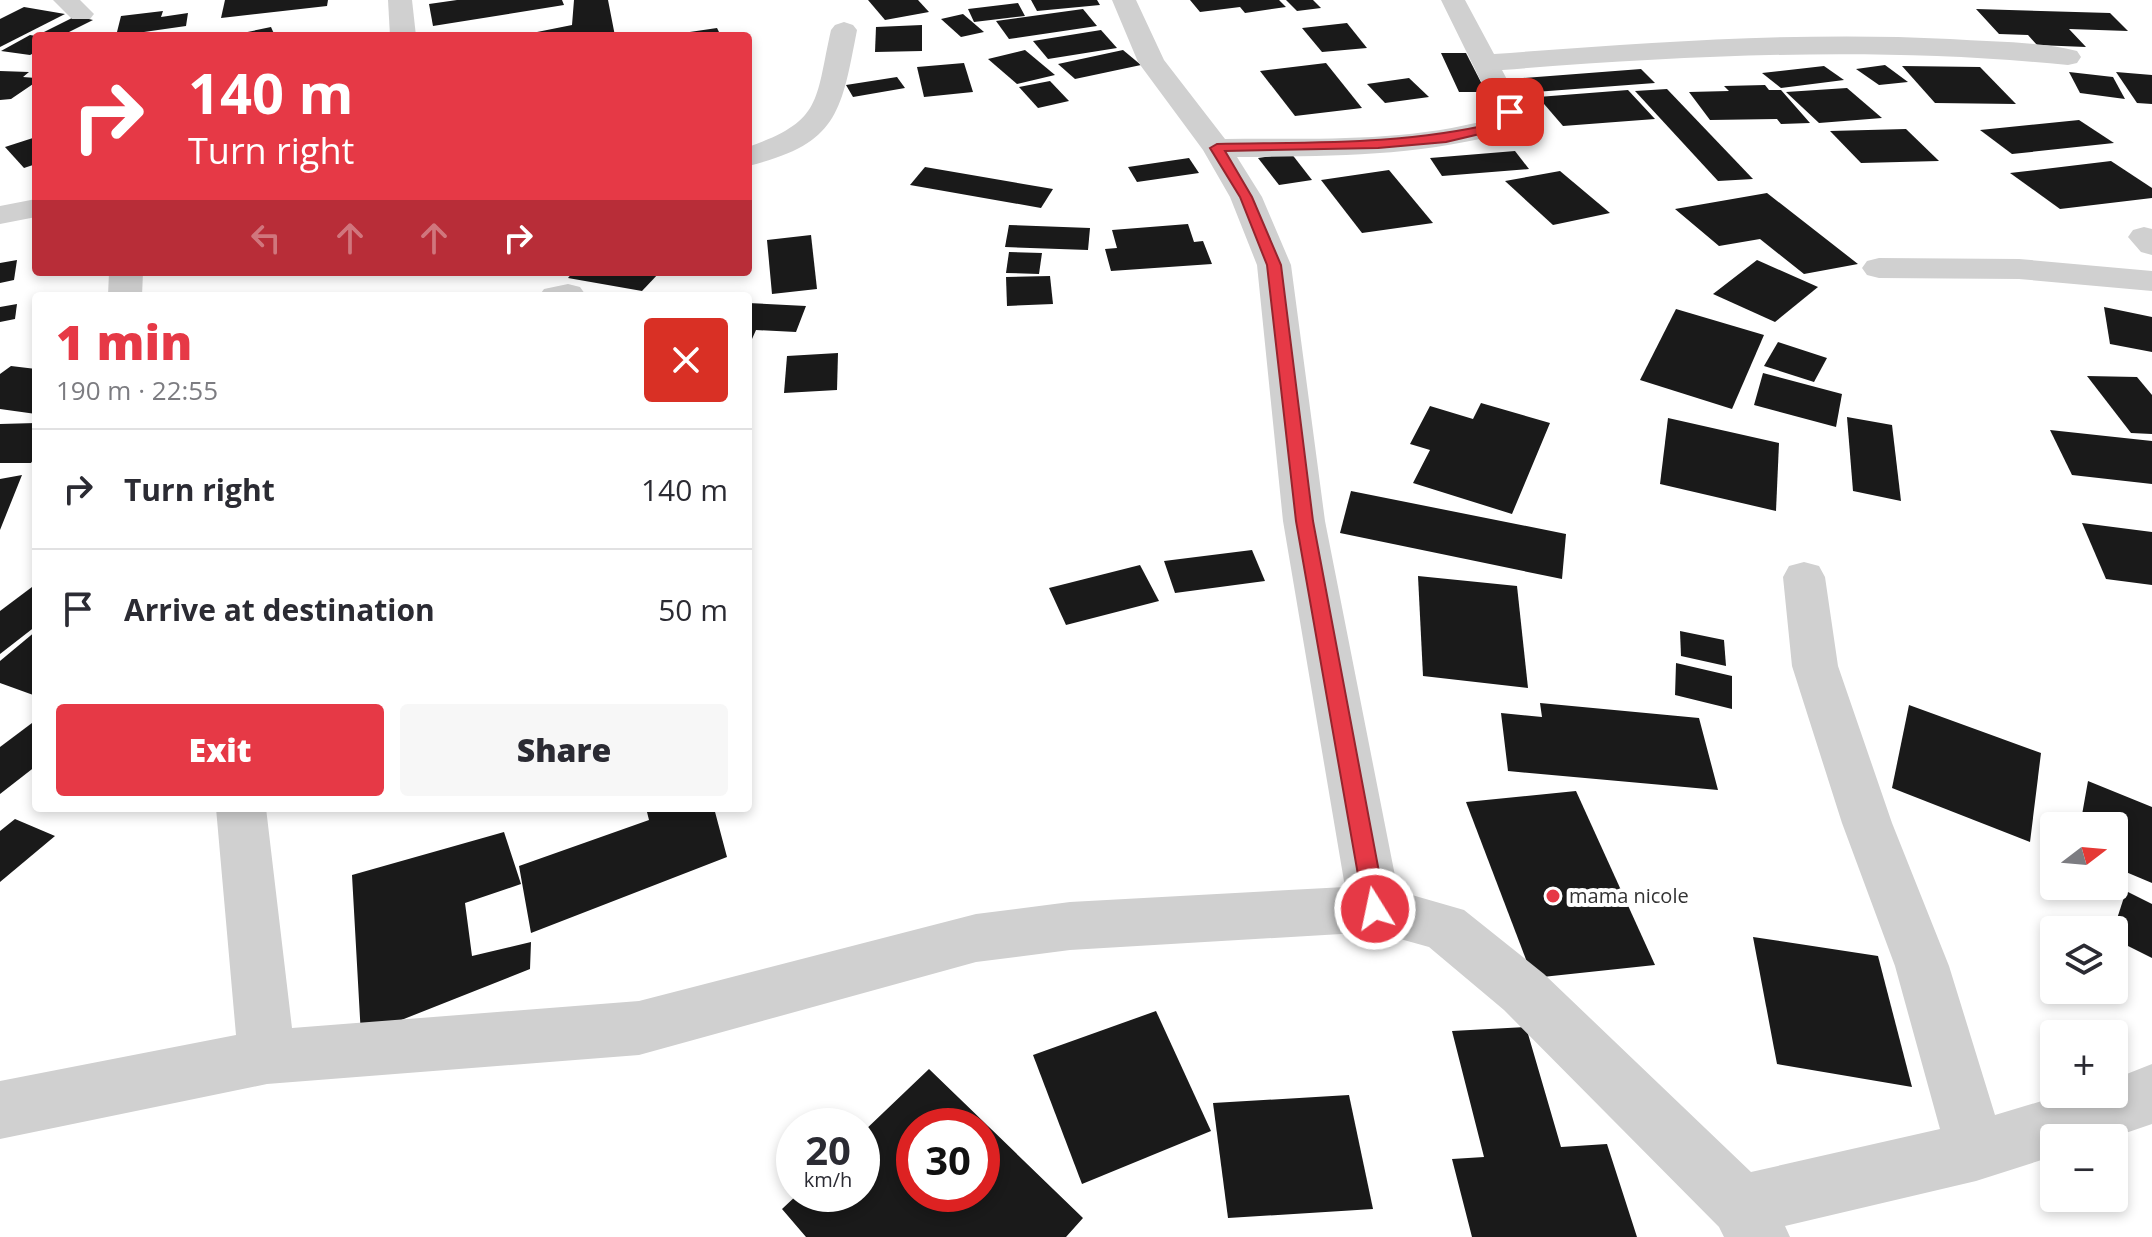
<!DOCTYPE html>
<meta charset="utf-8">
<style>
body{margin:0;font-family:"Open Sans",sans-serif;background:#f7f7f7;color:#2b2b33;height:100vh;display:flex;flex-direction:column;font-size:30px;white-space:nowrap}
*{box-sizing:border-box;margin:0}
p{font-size:26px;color:#7c7c81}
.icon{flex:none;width:44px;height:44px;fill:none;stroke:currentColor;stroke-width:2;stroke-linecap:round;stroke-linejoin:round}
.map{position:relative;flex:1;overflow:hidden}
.details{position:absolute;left:32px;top:292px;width:720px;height:520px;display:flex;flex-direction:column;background:#fff;border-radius:8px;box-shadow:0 4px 12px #0003}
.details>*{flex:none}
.guide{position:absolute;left:32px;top:32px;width:720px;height:244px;border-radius:8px;box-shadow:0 4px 12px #0003;background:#e63946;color:#fff;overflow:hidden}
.needle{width:52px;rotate:74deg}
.tools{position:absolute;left:2040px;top:812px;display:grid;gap:16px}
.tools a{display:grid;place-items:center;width:88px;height:88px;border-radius:8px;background:#fff;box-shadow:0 4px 12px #0003;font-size:40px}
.speed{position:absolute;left:776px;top:1108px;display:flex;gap:16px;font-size:40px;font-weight:700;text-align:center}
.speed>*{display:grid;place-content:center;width:104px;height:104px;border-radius:50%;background:#fff;box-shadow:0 4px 12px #0003;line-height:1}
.speed small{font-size:20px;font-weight:400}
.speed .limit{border:12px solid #d22;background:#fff;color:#111}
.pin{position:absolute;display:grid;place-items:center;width:68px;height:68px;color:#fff;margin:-34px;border-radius:16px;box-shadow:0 4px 12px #0006}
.me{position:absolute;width:88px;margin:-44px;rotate:350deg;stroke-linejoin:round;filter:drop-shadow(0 0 6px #0008)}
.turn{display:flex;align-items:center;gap:28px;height:168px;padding:0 24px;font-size:36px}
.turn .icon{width:104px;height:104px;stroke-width:2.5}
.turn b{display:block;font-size:56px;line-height:68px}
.lanes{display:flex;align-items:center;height:76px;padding:0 24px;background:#0003;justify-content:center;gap:40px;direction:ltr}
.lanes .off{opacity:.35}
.round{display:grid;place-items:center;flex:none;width:84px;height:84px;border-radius:8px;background:#f7f7f7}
.head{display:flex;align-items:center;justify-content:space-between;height:136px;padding:0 24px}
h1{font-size:48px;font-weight:800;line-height:60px;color:#e63946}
.action{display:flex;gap:16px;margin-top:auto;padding:16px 24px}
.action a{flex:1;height:92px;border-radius:8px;background:#e63946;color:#fff;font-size:32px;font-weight:800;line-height:92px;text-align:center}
.action a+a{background:#f7f7f7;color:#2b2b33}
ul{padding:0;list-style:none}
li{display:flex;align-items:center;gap:24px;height:120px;padding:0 24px;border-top:2px solid #e1e1e2}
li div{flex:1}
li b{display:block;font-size:30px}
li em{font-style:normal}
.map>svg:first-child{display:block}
</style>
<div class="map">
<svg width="2152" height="1237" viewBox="0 0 2152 1237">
<rect width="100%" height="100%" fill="#fff"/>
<g fill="#1a1a1a" fill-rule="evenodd">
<polygon points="225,0 328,0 327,6 221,18"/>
<polygon points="457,0 562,0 564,5 433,26 429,4"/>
<polygon points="574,0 608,0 615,36 542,36 537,32 572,25"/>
<polygon points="868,0 918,0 929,12 885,20"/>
<polygon points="1031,0 1097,0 1100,5 1037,11"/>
<polygon points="1190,0 1279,0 1286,7 1245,13 1240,7 1200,12"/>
<polygon points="1286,0 1313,0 1321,8 1297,11"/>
<polygon points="1018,3 1025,16 974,22 968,9"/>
<polygon points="24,7 65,14 0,47 0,19"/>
<polygon points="1083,9 1097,26 1009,39 996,21"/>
<polygon points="1976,9 2110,13 2128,31 2069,29 2086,47 2037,45 2028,35 1999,34"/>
<polygon points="163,11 161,17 188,13 186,26 116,36 121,16"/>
<polygon points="963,14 984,32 961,37 941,19"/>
<polygon points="76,16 93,20 61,36 42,33"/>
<polygon points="1347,23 1367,48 1322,52 1302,28"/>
<polygon points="922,25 922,51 875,52 876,27"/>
<polygon points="271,27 275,36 233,36 233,35"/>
<polygon points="717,28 721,36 676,36 676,34"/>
<polygon points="1101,30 1117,48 1048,59 1033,41"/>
<polygon points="30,35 36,36 36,52 30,55 1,51"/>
<polygon points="1025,50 1055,75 1017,84 988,59"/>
<polygon points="1123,50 1141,65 1075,79 1058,64"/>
<polygon points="1441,53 1466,53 1486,92 1459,92"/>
<polygon points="964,63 973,92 924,97 917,67"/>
<polygon points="1326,63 1362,108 1295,116 1260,71"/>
<polygon points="1885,65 1908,82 1879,85 1856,69"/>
<polygon points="1824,66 1844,80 1781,88 1762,73"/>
<polygon points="1902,66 1980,67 2016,104 1935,103"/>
<polygon points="1641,69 1655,83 1535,92 1523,78"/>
<polygon points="0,71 29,72 23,77 36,78 36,82 11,99 0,100"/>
<polygon points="2069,72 2113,77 2125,99 2080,93"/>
<polygon points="2116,72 2152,75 2152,104 2137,103"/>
<polygon points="897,77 905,88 853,97 846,85"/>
<polygon points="1409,78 1429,97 1385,103 1367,84"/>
<polygon points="1050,81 1069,101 1038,108 1019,87"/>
<polygon points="1765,85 1769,90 1781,90 1810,123 1781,124 1777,119 1710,120 1689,92 1729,91 1724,86"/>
<polygon points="1847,88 1882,118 1819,123 1786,92"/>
<polygon points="1667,89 1753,179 1718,181 1635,91"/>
<polygon points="1628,90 1655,119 1563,126 1538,97"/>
<polygon points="2079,120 2114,143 2012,154 1980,130"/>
<polygon points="1906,129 1939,161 1861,163 1830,131"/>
<polygon points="36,137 36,164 24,168 5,147"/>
<polygon points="1515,151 1529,169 1442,176 1430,158"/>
<polygon points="1291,153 1312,180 1279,185 1258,158"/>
<polygon points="1189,158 1199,173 1137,182 1128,167"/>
<polygon points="2111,161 2152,188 2152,198 2060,209 2010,173"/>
<polygon points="925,167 1053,189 1041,208 910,185"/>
<polygon points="1389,170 1433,223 1362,233 1321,180"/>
<polygon points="1560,171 1610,213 1553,225 1505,181"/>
<polygon points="1767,193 1858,264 1804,274 1760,239 1719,246 1675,209"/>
<polygon points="1188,224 1194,242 1203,241 1212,264 1111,271 1105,249 1117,248 1112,230"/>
<polygon points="1009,225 1090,228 1088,250 1005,247"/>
<polygon points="811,235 817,289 772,294 767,240"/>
<polygon points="1009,252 1042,253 1039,274 1006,273"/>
<polygon points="17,260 14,280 0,283 0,263"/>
<polygon points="1757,260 1818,287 1775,322 1713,294"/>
<polygon points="573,272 660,272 642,291 568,278"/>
<polygon points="1050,276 1053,304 1007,306 1006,277"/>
<polygon points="748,303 806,306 796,332 756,330 748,348"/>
<polygon points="17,304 15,319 0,322 0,307"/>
<polygon points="2104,307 2152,317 2152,352 2110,344"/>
<polygon points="1676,309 1764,335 1732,409 1640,380"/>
<polygon points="1778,342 1827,358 1814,382 1764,366"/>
<polygon points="838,353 837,390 784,393 787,356"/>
<polygon points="11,366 36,369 36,414 0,409 0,374"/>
<polygon points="1763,373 1842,394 1836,427 1754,405"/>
<polygon points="2087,376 2137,377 2152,395 2152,434 2131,433"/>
<polygon points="1481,403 1550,423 1512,514 1413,483 1430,450 1410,444 1430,406 1473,419"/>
<polygon points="1847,417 1892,425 1901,501 1853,491"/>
<polygon points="1668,418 1779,443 1776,511 1660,484"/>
<polygon points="36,423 36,456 31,463 0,463 0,424"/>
<polygon points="2050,430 2152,441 2152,484 2072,475"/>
<polygon points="22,475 0,530 0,479"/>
<polygon points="1351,491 1566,534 1562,579 1340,533"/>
<polygon points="2082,523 2152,532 2152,585 2106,579"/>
<polygon points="1252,550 1265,581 1175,593 1164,561"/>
<polygon points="1140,565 1159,601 1066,625 1049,588"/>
<polygon points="1418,576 1517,586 1528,688 1423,676"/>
<polygon points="36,584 36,626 0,654 0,611"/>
<polygon points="36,631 36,696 0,683 0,661"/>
<polygon points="1680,631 1724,640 1726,666 1681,656"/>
<polygon points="1676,663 1732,676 1732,709 1675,695"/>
<polygon points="1540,703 1699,718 1718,790 1508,771 1501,713 1542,717"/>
<polygon points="1909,705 2041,753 2030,842 1892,788"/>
<polygon points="36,720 36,766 0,794 0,747"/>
<polygon points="2088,781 2152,807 2152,883 2114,867 2114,826 2080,826"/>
<polygon points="1576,791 1655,965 1533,978 1466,802"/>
<polygon points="646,808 714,808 727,857 531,933 519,866 649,820"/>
<polygon points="15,819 55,836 0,882 0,831"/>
<polygon points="504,832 521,884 465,903 472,956 531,942 530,969 361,1036 352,875"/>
<polygon points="2126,891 2152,904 2152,958 2114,939 2114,928"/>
<polygon points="1753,937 1878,956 1912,1087 1777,1064"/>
<polygon points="1156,1011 1211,1131 1082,1184 1033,1055"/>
<polygon points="1526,1027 1561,1147 1607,1144 1637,1237 1472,1237 1452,1159 1484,1157 1452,1031"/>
<path d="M929 1069 1083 1218 1066 1237H806L782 1209 798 1194H862V1133ZM914 1126H982V1194H914Z"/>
<polygon points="1349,1095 1373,1209 1228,1218 1213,1103"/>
</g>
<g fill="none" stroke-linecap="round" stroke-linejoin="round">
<g fill="#d0d0d0" fill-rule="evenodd">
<polygon points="53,0 80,0 94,14 90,19 72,19"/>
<polygon points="388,0 412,0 416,36 390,36"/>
<path d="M1112 0H1136L1164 60 1225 139C1315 138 1404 143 1491 119L1496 112 1441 0H1465L1494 54C1646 43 1798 31 1950 39 1992 42 2037 41 2077 51L2081 57 2077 63 2068 65C1879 46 1691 55 1502 70L1524 112 1511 131C1420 157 1331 156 1237 157L1262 197 1291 265 1325 521 1398 891 1464 910 1544 974 1751 1172 1940 1129 1895 966 1842 823 1792 666 1783 577 1789 566 1804 562 1819 566 1825 577 1838 666 1892 823 1949 966 1995 1115 2065 1094H2114V1079L2152 1064V1124L2111 1138H2054V1156L1976 1181 1785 1226 1790 1237H1724L1719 1227 1504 1010 1429 947 1375 932 1070 950 976 962 639 1055 267 1084 0 1139V1081L236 1035 216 808H266L292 1028 639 1001 976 914 1070 902 1345 887 1283 521 1257 265 1230 197 1203 150 1138 62Z"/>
<path d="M844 22 853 25 857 30C841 113 838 144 748 166V147C823 121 815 101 831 30L835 25Z"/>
<polygon points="36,199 36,217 0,224 0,206"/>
<polygon points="2144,227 2152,229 2152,255 2141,252 2128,237 2133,230"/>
<polygon points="1879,258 2019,259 2152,271 2152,291 2019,279 1879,278 1867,275 1862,268 1867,261"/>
<polygon points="109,272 143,272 142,296 108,296"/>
<polygon points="568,284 580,287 585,294 539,296 544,289"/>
</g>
</g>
<path fill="#e63946" stroke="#96252e" stroke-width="2" d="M1506 110 1516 112 1505 128 1446 142 1378 148 1225 151 1252 197 1281 265 1313 521 1386 909 1382 915 1375 918 1367 915 1364 909 1296 521 1267 265 1240 197 1210 148 1217 144C1311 142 1405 145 1496 123Z"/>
<circle fill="#e63946" stroke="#fff" stroke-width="3" cx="1553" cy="896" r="8"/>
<g text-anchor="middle" stroke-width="8" stroke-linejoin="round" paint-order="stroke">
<g font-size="20" fill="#333" stroke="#fff" text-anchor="start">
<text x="1569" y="903">mama nicole</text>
</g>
</g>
</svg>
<div class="tools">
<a><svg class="needle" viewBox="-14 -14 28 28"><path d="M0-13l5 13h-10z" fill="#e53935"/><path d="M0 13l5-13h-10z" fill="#7c7c81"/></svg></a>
<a><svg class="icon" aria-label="layers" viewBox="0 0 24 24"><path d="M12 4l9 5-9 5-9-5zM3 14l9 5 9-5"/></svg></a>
<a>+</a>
<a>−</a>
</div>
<div class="speed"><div>20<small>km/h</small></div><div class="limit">30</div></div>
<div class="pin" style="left:1510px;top:112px;background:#d93025"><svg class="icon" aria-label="arrive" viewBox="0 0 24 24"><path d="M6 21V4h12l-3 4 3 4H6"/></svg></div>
<svg class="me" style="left:1375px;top:909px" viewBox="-20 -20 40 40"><circle r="17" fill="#e63946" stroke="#fff" stroke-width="3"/><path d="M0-11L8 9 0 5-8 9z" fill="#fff"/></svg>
<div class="guide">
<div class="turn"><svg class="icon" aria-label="right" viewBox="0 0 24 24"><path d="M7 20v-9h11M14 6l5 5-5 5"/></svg><div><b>140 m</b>Turn right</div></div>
<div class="lanes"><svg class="icon off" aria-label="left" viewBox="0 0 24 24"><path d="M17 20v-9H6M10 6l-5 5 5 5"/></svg><svg class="icon off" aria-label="ahead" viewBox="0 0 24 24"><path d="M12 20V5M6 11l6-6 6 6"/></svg><svg class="icon off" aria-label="ahead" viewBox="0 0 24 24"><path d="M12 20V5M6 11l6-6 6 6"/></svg><svg class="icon" aria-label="right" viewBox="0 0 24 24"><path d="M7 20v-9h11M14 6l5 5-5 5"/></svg></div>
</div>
<section class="details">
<div class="head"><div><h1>1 min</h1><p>190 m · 22:55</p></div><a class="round" style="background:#d93025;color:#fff"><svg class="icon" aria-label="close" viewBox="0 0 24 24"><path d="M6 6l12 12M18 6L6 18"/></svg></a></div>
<ul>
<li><svg class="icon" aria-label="right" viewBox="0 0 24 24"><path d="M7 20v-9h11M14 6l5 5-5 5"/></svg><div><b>Turn right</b></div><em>140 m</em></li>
<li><svg class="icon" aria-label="arrive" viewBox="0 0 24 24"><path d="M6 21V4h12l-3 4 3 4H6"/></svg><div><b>Arrive at destination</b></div><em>50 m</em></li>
</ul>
<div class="action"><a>Exit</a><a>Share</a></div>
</section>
</div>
